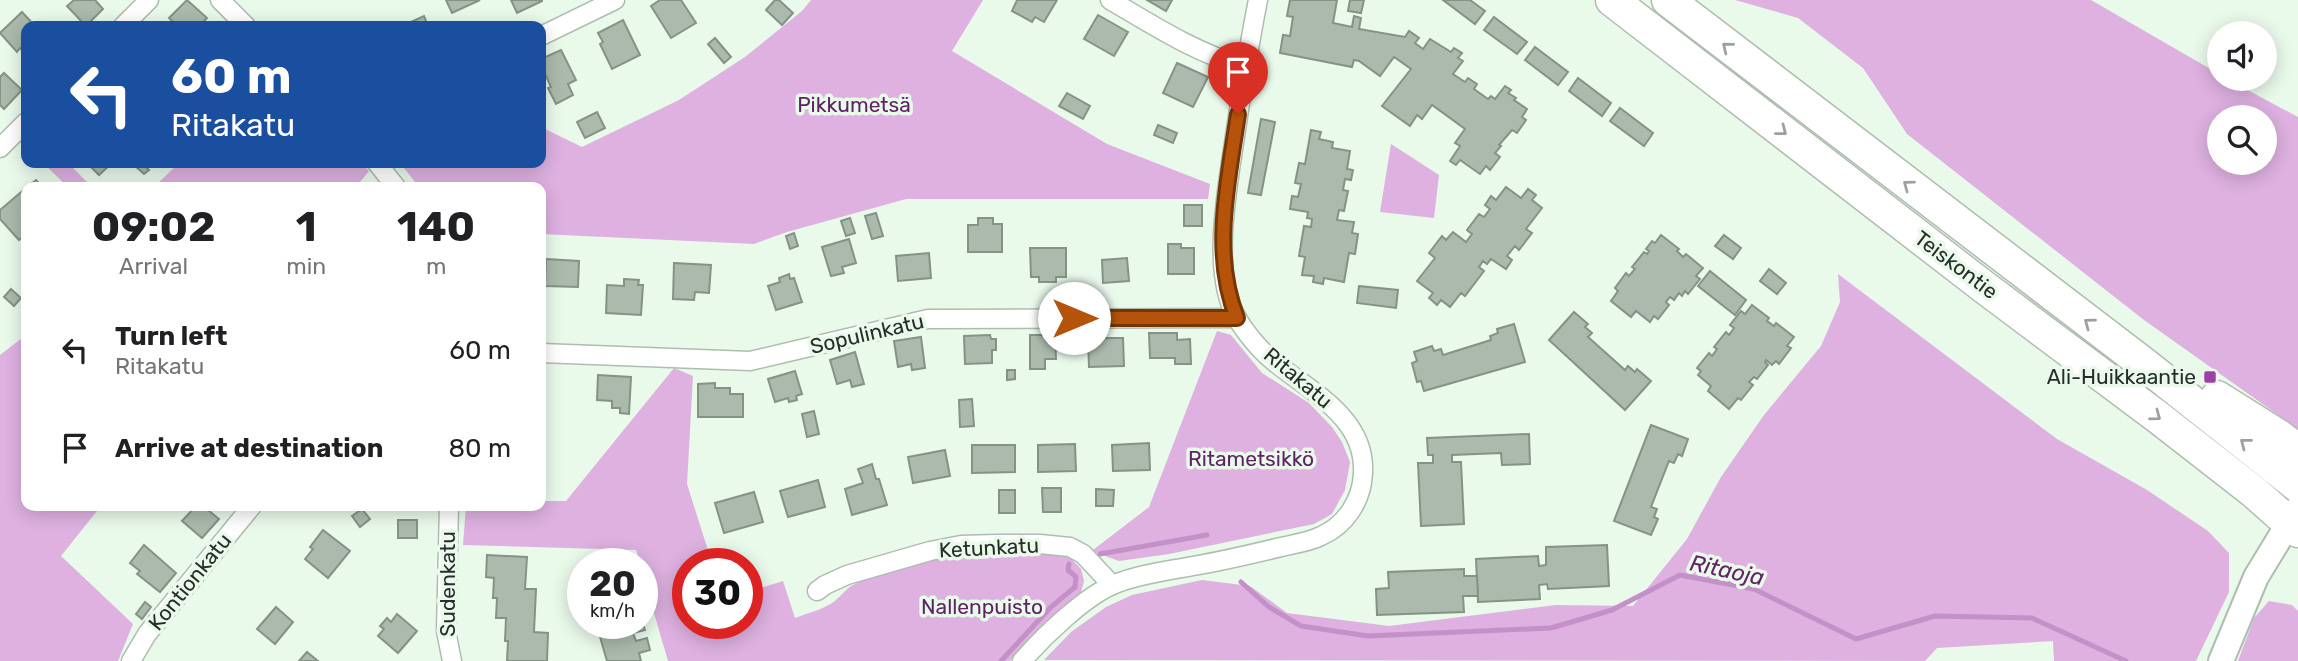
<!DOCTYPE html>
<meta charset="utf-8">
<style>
body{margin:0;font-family:Rubik,sans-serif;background:#f6f6f6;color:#202124;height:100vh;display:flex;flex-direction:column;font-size:26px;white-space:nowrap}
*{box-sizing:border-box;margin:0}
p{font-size:23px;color:#757577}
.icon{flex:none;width:38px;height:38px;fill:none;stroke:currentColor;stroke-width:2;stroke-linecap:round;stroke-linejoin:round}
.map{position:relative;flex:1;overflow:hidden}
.side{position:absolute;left:21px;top:182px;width:525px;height:329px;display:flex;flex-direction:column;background:#fff;border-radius:14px;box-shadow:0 4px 18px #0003}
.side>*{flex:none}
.hud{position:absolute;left:21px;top:21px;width:525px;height:147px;border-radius:14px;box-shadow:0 4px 18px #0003;background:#1a4fa0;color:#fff;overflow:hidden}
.buttons{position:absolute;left:2207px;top:21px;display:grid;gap:14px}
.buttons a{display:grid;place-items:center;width:70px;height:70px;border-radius:50%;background:#fff;box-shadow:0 4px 18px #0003;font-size:35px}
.speed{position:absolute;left:567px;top:548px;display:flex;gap:14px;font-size:35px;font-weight:700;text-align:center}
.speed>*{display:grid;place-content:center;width:91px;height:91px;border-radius:50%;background:#fff;box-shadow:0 4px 18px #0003;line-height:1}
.speed small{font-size:18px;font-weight:400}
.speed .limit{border:10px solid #d22;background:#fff;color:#111}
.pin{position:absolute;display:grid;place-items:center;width:60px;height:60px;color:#fff;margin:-72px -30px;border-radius:50% 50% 50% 0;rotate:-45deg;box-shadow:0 0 7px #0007}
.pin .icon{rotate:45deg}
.me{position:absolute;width:77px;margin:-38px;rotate:90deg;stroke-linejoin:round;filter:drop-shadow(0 0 5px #0008)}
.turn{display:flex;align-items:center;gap:24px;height:147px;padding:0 35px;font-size:32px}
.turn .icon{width:91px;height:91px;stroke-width:2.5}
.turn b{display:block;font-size:49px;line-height:60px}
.eta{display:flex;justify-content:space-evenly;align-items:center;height:119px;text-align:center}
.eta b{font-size:42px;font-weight:700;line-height:49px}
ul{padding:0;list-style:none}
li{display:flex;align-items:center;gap:21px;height:98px;padding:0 35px}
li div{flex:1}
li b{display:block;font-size:26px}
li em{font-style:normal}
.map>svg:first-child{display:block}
</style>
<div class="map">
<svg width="2298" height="661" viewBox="0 0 2298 661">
<rect width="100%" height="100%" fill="#e9f9ea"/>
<g fill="#deb1e0" fill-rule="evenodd">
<polygon points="811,0 983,0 952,51 1107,144 1210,184 1208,199 906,199 787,232 754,244 541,234 541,187 419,187 400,163 541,163 541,127 582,147 679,100 745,57 802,11"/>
<path d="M1735 0H2091L2219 74V79H2227L2298 117V429L2144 320 1907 134 1863 68 1798 18ZM2219 117H2264V163H2219Z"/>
<polygon points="1391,144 1439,175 1434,218 1380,212"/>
<polygon points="43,163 68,163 92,187 68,187"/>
<polygon points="179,163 361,163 369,171 356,187 154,187"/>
<polygon points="1838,274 2057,439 2147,490 2208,531 2229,553 2229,592 2196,661 2054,661 2053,641 1937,648 1925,661 1044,660 1071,632 1106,607 1132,595 1202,580 1250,586 1287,613 1389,626 1556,605 1633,606 1687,539 1721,477 1764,415 1821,346 1840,302"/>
<polygon points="1217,331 1231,335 1262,373 1309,403 1332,427 1342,442 1350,462 1345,490 1332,514 1314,524 1169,554 1119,561 1097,553 1093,550 1149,507"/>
<polygon points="26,335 26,506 101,506 61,556 133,624 118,661 0,661 0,355"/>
<path d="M674 368 693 376 687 484 712 563 688 564V623H747V592L783 581 795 618C808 613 825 609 835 601 841 596 845 590 851 586 917 552 995 547 1068 555L1081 569 1084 581 1081 592 1044 624 1010 661H668L642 572V564L640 563 636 550 463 545 466 506H541V501H566Z"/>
<polygon points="2269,601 2292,605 2298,611 2298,661 2238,661 2254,618"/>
</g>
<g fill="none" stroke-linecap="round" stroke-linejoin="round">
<g stroke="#c490c8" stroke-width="5">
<polyline points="1100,554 1207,535"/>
<polyline points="1241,582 1269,607 1301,626 1368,636 1551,628 1612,610 1680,575 1754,589 1856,639 1935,616 2032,618 2126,661"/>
<polyline points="1001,661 1051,607 1075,587 1076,577 1068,570 1069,564"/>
</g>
</g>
<g fill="#abbaac" stroke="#849385" stroke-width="2">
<polygon points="74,0 95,0 103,9 86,26 67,6"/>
<polygon points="187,0 207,18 199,26 177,26 169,18"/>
<polygon points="446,0 480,0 452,13"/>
<polygon points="511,0 542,0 542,1 517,13"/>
<polygon points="660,0 681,0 696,23 671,38 651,6"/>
<polygon points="775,0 779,0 793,13 782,25 766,10"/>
<polygon points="1017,0 1057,0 1044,22 1035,17 1032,22 1012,11"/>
<polygon points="1147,0 1172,0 1166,11"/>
<polygon points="1290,0 1337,0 1333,23 1352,27 1354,16 1361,18 1359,29 1405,37 1409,31 1419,38 1415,43 1423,49 1430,39 1451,52 1454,48 1462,53 1458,58 1463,61 1453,74 1465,82 1468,78 1477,84 1474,89 1488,99 1491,96 1495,99 1505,86 1511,90 1508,93 1516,98 1514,100 1527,109 1522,117 1526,120 1517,133 1512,130 1499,145 1501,146 1495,153 1500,157 1490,170 1486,166 1480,174 1460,160 1456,165 1450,161 1460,146 1455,143 1465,129 1432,105 1422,119 1417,115 1410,126 1382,106 1411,69 1394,57 1380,76 1359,61 1354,60 1352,67 1280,53 1283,35 1290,36 1293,17 1287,16"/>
<polygon points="1350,0 1364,0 1361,13 1348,11"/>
<polygon points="1443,0 1470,0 1485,11 1475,24"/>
<polygon points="22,12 35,26 26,26 26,48 23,51 20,48 17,52 0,33"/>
<polygon points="1098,15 1128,32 1114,56 1084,39"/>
<polygon points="424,16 428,26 402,26"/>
<polygon points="1494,17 1527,42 1517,54 1484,30"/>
<polygon points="623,20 640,55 612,69 600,44 603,42 598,33"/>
<polygon points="715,38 731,57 724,63 708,44"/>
<polygon points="1535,47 1568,72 1558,85 1525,60"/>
<polygon points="561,50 576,80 568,84 573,95 556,104 548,88 551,87 541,65 541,59"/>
<polygon points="1177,63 1208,77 1193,107 1163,93"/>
<polygon points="4,73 22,90 4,109 0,105 0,77"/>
<polygon points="1578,78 1611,103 1602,116 1569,91"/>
<polygon points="1067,93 1090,106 1083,119 1059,106"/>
<polygon points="1620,108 1653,133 1644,146 1610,121"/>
<polygon points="597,112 605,128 585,138 577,122"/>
<polygon points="1261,119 1275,122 1261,195 1248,193"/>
<polygon points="1158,125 1177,133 1173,143 1154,135"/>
<polygon points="1311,130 1321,132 1319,139 1333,142 1332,148 1350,151 1347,169 1353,170 1351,180 1345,179 1343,190 1348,191 1344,211 1339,210 1337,220 1354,222 1352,233 1358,234 1355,254 1349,253 1344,282 1324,278 1323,284 1313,282 1314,276 1302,275 1305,257 1299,256 1304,226 1311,227 1312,219 1307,218 1308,212 1290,209 1292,196 1298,197 1301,184 1295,183 1299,163 1305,164"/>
<polygon points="87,163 112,163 99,175"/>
<polygon points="136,163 141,163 149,170 144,174 134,165"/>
<polygon points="36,180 42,187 27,187"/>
<polygon points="1506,187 1521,198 1528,189 1536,195 1532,200 1542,208 1526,229 1532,233 1519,250 1515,246 1507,256 1512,260 1506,269 1491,259 1487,264 1483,261 1479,267 1484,271 1465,296 1461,293 1450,307 1441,300 1437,305 1429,298 1433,293 1417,281 1435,258 1429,253 1442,236 1446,240 1453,232 1466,242 1472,234 1467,230 1479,214 1484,217 1490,209 1485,205 1491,196 1496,200"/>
<polygon points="26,188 26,234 19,240 0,219 0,210"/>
<rect x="1184" y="205" width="18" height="21"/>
<polygon points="876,213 883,236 872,239 865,216"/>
<polygon points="850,218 855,233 846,236 841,221"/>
<polygon points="978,218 993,218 993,224 1002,224 1002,252 968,252 968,225 978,225"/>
<polygon points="794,233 798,246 790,249 786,236"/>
<polygon points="1661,235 1679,249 1677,251 1683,257 1686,254 1703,268 1696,276 1700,279 1688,294 1685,291 1682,296 1679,293 1674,300 1670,297 1666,302 1669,305 1658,319 1654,316 1650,322 1636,311 1631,317 1611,301 1618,291 1615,288 1626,273 1629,276 1635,269 1632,267 1644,252 1647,254 1649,251 1646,249 1652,241 1655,243"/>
<polygon points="1724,235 1741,248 1733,259 1715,246"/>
<polygon points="849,239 856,263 842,267 844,273 831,276 822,247"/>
<polygon points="1168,244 1181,244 1181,248 1194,248 1194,274 1168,274"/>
<polygon points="1030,248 1066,248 1066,277 1056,277 1056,282 1039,282 1039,277 1031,277"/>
<polygon points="929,253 931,278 898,281 896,256"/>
<polygon points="1127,258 1129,281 1103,283 1102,260"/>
<polygon points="546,259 579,261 578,287 545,286"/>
<polygon points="674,263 711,265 709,293 695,292 694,300 673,299"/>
<polygon points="1769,269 1786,283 1777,294 1760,281"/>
<polygon points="1710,271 1746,300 1735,315 1698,286"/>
<polygon points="789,274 790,279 794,278 802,302 776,310 768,286 780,282 779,278"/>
<polygon points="624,279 639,280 638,285 643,285 641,315 606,313 607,285 624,286"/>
<polygon points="1359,286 1398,290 1396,308 1357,303"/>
<polygon points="11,289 21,298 14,306 4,297"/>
<polygon points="1752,305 1769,318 1767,321 1774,326 1776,323 1794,337 1787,346 1791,348 1779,364 1776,361 1772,365 1766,360 1765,362 1768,365 1757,379 1754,377 1749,382 1753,385 1741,400 1738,398 1729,409 1708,391 1711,386 1698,375 1701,371 1697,368 1709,353 1712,356 1717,349 1714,347 1726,332 1729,335 1734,328 1730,325 1741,311 1745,314"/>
<polygon points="1574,312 1588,324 1585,327 1592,333 1588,337 1625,370 1628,366 1635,372 1637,369 1651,381 1625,410 1549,340"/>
<polygon points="1514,324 1525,362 1424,391 1421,381 1417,382 1412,363 1417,361 1414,352 1432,346 1434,351 1441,349 1443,355 1491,340 1490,336 1498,333 1497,329"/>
<polygon points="1149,333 1177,333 1177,340 1190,339 1191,364 1175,364 1175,358 1150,358"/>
<polygon points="990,335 991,339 996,339 996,350 992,350 992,363 965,364 964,336"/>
<polygon points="1030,335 1055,335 1056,359 1045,359 1045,369 1030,369"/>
<polygon points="921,337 925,368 912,370 911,364 898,367 894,341"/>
<polygon points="1088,338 1123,338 1124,366 1089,367"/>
<polygon points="855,352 864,384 852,387 850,380 837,384 830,360"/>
<polygon points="1007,370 1015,370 1015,379 1007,380"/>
<polygon points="795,371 802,394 796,396 797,400 789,402 788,398 775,402 768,379"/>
<polygon points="598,375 631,377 629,414 620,413 620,408 612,408 612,401 597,400"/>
<polygon points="715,383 715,388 730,388 730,394 743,394 743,417 698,417 698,384"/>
<polygon points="972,399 974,426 960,427 959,400"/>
<polygon points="814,411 819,434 807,437 802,414"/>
<polygon points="1651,425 1688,439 1682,456 1678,454 1674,463 1669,461 1651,507 1657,509 1654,517 1658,519 1651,535 1614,521"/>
<polygon points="1529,434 1530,464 1502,465 1501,453 1452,455 1452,462 1461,462 1464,524 1421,526 1418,463 1433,463 1433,455 1428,455 1427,438"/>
<polygon points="1149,443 1150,470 1113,471 1112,445"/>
<polygon points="1075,444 1076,471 1038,472 1038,445"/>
<polygon points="972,445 1015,445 1015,472 972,473"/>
<polygon points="945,450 950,476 913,483 908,457"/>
<polygon points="872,464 876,479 879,479 887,505 852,515 845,489 863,483 858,469"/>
<polygon points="818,480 825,507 788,517 780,491"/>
<polygon points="1042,488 1061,488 1061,512 1043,512"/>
<polygon points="1096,489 1114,490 1113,506 1096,506"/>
<rect x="999" y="490" width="16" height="23"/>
<polygon points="754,492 763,522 724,533 715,503"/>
<polygon points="196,506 203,506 219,519 202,538 182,521"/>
<polygon points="362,509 370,519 360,527 352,516"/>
<rect x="398" y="520" width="19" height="18"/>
<polygon points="323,530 350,551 328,578 305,559 313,549 310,547"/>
<polygon points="144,545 176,573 160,592 137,574 140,571 130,563"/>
<polygon points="1607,545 1609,586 1548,589 1547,584 1539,585 1540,599 1478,602 1476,559 1538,556 1539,566 1546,565 1546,547"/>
<polygon points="487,555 527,557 525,589 536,589 534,632 548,633 547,661 507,661 508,641 505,641 506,618 496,618 497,598 493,598 494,578 486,577"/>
<polygon points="625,557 627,564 604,564"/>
<polygon points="1464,569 1464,576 1477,576 1478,596 1463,596 1464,612 1377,615 1376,589 1389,588 1388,572"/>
<polygon points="145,602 151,607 142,619 136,614"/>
<polygon points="276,607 293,622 275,644 257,629"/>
<polygon points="397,614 417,631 398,653 378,636 384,629 380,626 387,618 391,622"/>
<polygon points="642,621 645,630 633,633 636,641 647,638 650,650 639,653 641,661 607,661 596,623 642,623"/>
<polygon points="307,652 318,661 299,661"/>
</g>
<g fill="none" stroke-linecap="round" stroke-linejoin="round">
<g stroke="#aebdaf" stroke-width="21">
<g id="street">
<polyline points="220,0 246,26"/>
<path d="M1110 0C1154 26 1196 53 1245 67"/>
<polyline points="123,26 149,0"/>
<polyline points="541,36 615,0"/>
<polyline points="0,148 26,122"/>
<polyline points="377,163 396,187"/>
<polyline points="541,353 750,361 928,319 1237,318"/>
<polyline points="449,506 446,631 452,661"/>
<polyline points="817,591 825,585 847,575 930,551 961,545 997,544 1040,544 1070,547 1083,554 1112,585"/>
<polyline points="131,661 147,634 252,506"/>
<path d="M1022 661C1044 636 1085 596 1115 584 1140 574 1167 571 1193 566 1222 561 1252 554 1281 547 1294 544 1309 542 1321 536 1346 525 1362 500 1363 473 1366 416 1308 391 1271 359 1259 349 1245 332 1237 318 1210 272 1228 186 1235 136 1242 90 1249 45 1258 0"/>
</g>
</g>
<g stroke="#aebdaf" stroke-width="28">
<polyline id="secondary" points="2221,661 2256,577 2298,508"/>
</g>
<g stroke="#aebdaf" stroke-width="35">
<g id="highway">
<polyline points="1612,0 1984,287 2159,418 2254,492 2298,531"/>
<polyline points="1668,0 2144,364 2298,486"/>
<polyline points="2217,397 2279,436 2298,451"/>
</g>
</g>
<use href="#street" stroke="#fff" stroke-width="18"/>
<use href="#secondary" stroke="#fff" stroke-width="24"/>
<use href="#highway" stroke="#fff" stroke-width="32"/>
</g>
<defs><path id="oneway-chevron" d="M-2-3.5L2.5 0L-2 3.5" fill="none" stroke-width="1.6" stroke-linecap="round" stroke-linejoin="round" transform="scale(1.75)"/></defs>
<g stroke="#9ea09e">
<use href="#oneway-chevron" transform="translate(1727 47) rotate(-141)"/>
<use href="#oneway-chevron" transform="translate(1782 131) rotate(38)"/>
<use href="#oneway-chevron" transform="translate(1908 185) rotate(-143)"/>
<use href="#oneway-chevron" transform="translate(2089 323) rotate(-143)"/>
<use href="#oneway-chevron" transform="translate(2156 416) rotate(37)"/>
<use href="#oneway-chevron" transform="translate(2245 443) rotate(-142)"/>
</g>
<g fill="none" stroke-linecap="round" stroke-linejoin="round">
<g stroke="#753606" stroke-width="18">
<path id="route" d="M1074 318H1237C1211 253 1228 182 1238 114"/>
</g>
<use href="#route" stroke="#b45309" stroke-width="12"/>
</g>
<rect fill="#a040a7" stroke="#e9f9ea" stroke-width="2.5" x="2203" y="370" width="14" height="14" rx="3.5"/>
<g text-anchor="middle" stroke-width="7" stroke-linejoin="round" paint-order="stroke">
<g font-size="21" fill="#602165" stroke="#e9f9ea">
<text x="854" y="112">Pikkumetsä</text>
<text x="1251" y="466">Ritametsikkö</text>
<text x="982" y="614">Nallenpuisto</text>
</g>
<g font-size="21" fill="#272d28" stroke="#e9f9ea">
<text transform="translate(1956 265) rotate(37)" y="7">Teiskontie</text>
<text transform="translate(867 334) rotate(-13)" y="7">Sopulinkatu</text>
<text transform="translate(1298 378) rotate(40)" y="7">Ritakatu</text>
<text transform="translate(989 548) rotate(-3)" y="7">Ketunkatu</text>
<text transform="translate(190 582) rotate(-51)" y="7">Kontionkatu</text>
<text transform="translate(448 584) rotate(-90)" y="7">Sudenkatu</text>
</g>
<g font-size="21" fill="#272d28" stroke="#e9f9ea" text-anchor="end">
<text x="2196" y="384">Ali-Huikkaantie</text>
</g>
<g font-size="23" font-style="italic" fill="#622367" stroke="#e9f9ea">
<text transform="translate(1727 570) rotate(12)" y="8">Ritaoja</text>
</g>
</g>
</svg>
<div class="buttons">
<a><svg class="icon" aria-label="sound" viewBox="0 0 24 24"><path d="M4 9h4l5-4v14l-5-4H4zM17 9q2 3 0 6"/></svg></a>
<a><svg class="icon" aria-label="search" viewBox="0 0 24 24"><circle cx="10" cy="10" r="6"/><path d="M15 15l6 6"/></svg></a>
</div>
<div class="speed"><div>20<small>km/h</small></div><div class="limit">30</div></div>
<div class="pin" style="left:1238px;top:114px;background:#d93025"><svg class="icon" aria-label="arrive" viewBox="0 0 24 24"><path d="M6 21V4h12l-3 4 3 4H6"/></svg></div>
<svg class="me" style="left:1074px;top:318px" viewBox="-20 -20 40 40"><circle r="19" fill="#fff"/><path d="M0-13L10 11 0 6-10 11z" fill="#b45309"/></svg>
<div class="hud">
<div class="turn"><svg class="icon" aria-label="left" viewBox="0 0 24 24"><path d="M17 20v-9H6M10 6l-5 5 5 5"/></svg><div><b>60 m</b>Ritakatu</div></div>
</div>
<section class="side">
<div class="eta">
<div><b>09:02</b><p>Arrival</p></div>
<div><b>1</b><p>min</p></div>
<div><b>140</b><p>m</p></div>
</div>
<ul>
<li><svg class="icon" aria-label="left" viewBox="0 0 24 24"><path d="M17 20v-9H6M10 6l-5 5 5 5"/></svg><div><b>Turn left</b><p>Ritakatu</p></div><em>60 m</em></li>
<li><svg class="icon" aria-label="arrive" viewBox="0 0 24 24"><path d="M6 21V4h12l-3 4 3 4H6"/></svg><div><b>Arrive at destination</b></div><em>80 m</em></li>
</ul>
</section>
</div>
